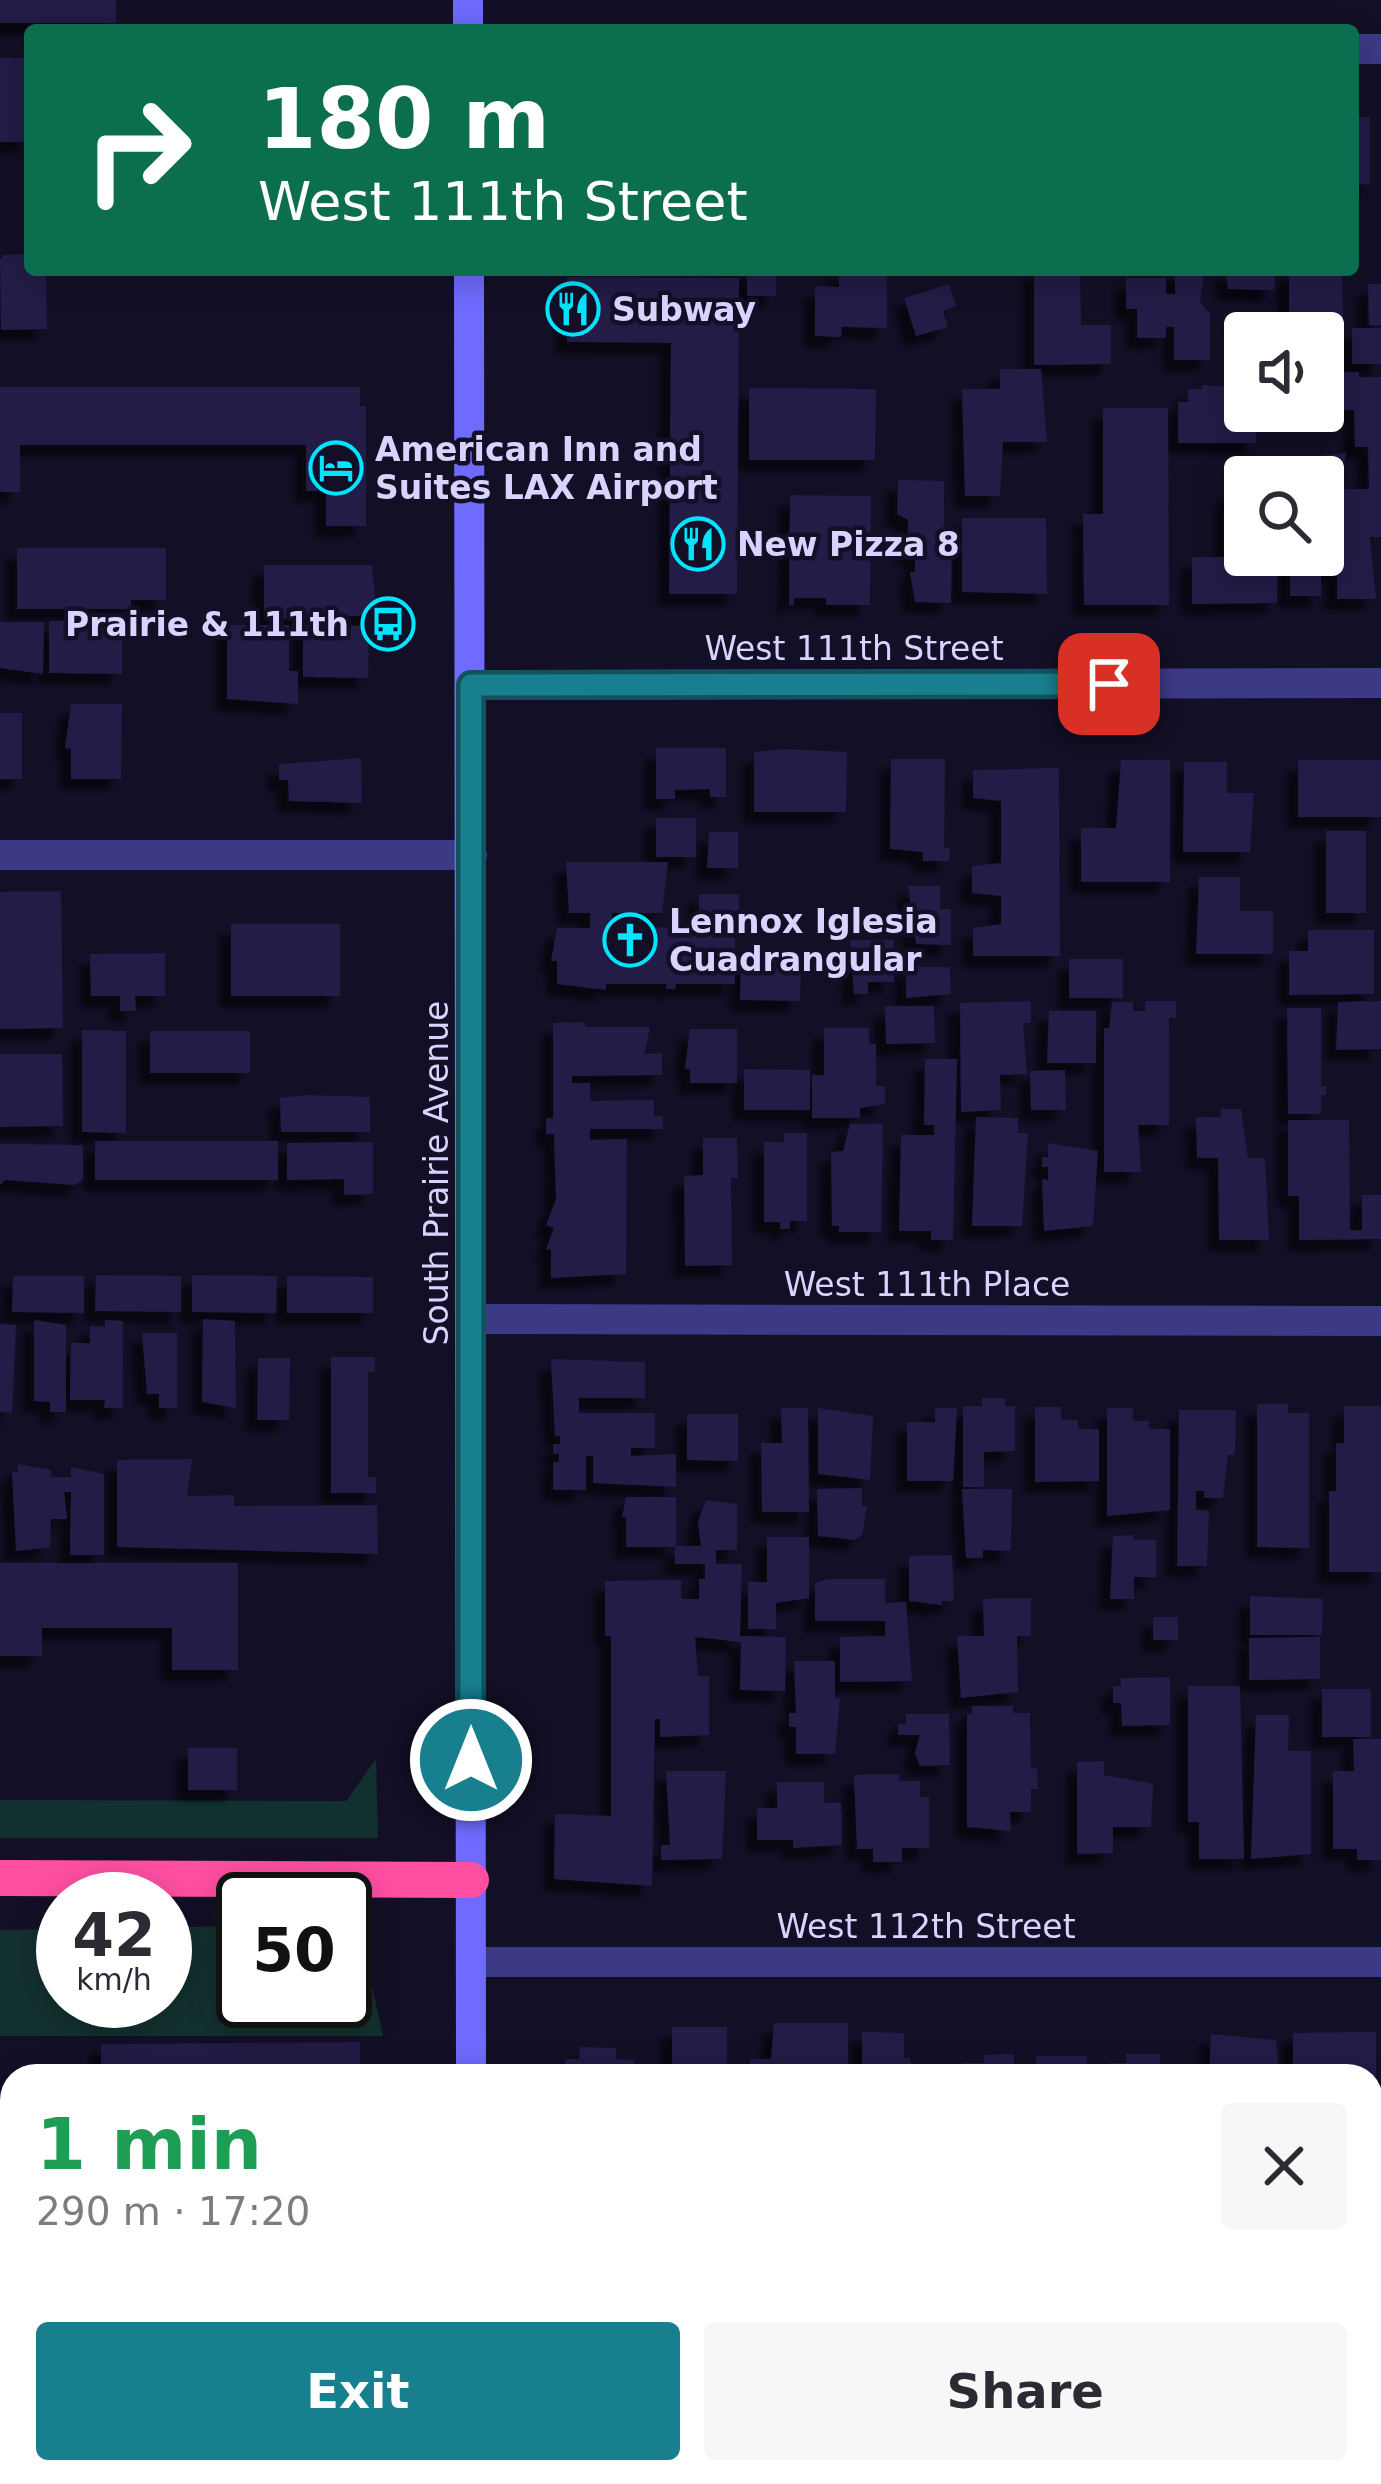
<!DOCTYPE html>
<meta charset="utf-8">
<style>
body{margin:0;font-family:"DejaVu Sans",sans-serif;background:#f7f7f7;color:#2b2b33;height:100vh;display:flex;flex-direction:column;font-size:45px;white-space:nowrap}
*{box-sizing:border-box;margin:0}
p{font-size:39px;color:#7c7c81}
.icon{flex:none;width:66px;height:66px;fill:none;stroke:currentColor;stroke-width:2;stroke-linecap:round;stroke-linejoin:round}
.map{position:relative;flex:1;overflow:hidden}
.details{position:absolute;left:0px;top:2064px;width:1383px;height:420px;display:flex;flex-direction:column;background:#fff;border-radius:36px 36px 0 0;box-shadow:0 6px 30px #0003}
.details>*{flex:none}
.top-card{position:absolute;left:24px;top:24px;width:1335px;height:252px;border-radius:12px;box-shadow:0 6px 30px #0003;background:#0b6e4f;color:#fff;overflow:hidden}
.buttons{position:absolute;left:1224px;top:312px;display:grid;gap:24px}
.buttons a{display:grid;place-items:center;width:120px;height:120px;border-radius:12px;background:#fff;box-shadow:0 6px 30px #0003;font-size:60px}
.speed{position:absolute;left:36px;top:1872px;display:flex;gap:24px;font-size:60px;font-weight:700;text-align:center}
.speed>*{display:grid;place-content:center;width:156px;height:156px;border-radius:50%;background:#fff;box-shadow:0 6px 30px #0003;line-height:1}
.speed small{font-size:30px;font-weight:400}
.speed .limit{border:6px solid #111;border-radius:18px;background:#fff;color:#111}
.pin{position:absolute;display:grid;place-items:center;width:102px;height:102px;color:#fff;margin:-51px;border-radius:24px;box-shadow:0 6px 18px #0006}
.me{position:absolute;width:132px;margin:-66px;rotate:0deg;stroke-linejoin:round;filter:drop-shadow(0 0 9px #0008)}
.turn{display:flex;align-items:center;gap:42px;height:252px;padding:0 36px;font-size:54px}
.turn .icon{width:156px;height:156px;stroke-width:2.5}
.turn b{display:block;font-size:84px;line-height:102px}
.round{display:grid;place-items:center;flex:none;width:126px;height:126px;border-radius:12px;background:#f7f7f7}
.overview{display:flex;align-items:center;justify-content:space-between;height:204px;padding:0 36px}
h1{font-size:72px;font-weight:700;line-height:90px;color:#1e9e55}
.cta{display:flex;gap:24px;margin-top:auto;padding:24px 36px}
.cta a{flex:1;height:138px;border-radius:12px;background:#187f8f;color:#fff;font-size:48px;font-weight:700;line-height:138px;text-align:center}
.cta a+a{background:#f7f7f7;color:#2b2b33}
.map>svg:first-child{display:block}
</style>
<div class="map">
<svg width="1381" height="2484" viewBox="0 0 1381 2484">
<defs>
<filter id="shadow"><feDropShadow dx="-11" dy="11" stdDeviation="3" flood-color="#0009"/></filter>
</defs>
<rect width="100%" height="100%" fill="#130f26"/>
<g fill="#12302f">
<polygon points="376,1759 378,1838 0,1838 0,1800 346,1801"/>
<polygon points="243,1926 243,2001 345,2001 345,1949 372,1985 383,2036 0,2036 0,1930 63,1929 63,2001 165,2001 165,1927"/>
</g>
<g fill="#241b47" filter="url(#shadow)">
<rect x="0" y="0" width="116" height="23"/>
<rect x="0" y="58" width="30" height="84"/>
<polygon points="1353,117 1370,117 1370,184 1353,185"/>
<polygon points="30,254 30,270 46,270 47,329 1,330 0,260 4,255"/>
<rect x="747" y="270" width="29" height="26"/>
<polygon points="839,270 887,270 887,328 842,327 841,337 815,336 815,286 839,287"/>
<polygon points="1034,270 1080,270 1081,325 1111,325 1111,364 1034,365"/>
<polygon points="1175,270 1204,270 1200,302 1210,313 1210,360 1174,360 1174,327 1166,327 1166,338 1137,338 1137,309 1126,309 1126,278 1166,278 1166,294 1175,294"/>
<polygon points="1225,270 1275,270 1274,290 1228,289"/>
<polygon points="1289,270 1342,270 1343,317 1337,317 1337,323 1289,319"/>
<polygon points="567,277 739,278 737,594 669,594 671,343 567,342"/>
<polygon points="949,284 956,306 943,311 948,327 916,336 904,298"/>
<polygon points="1368,284 1381,284 1381,325 1369,325"/>
<rect x="1352" y="328" width="29" height="36"/>
<polygon points="1000,369 1041,369 1047,442 1003,442 1000,496 965,496 962,389 1000,389"/>
<polygon points="1359,372 1359,377 1381,377 1381,537 1370,537 1376,599 1337,599 1337,571 1321,571 1321,596 1290,596 1290,555 1323,555 1323,477 1292,477 1292,459 1346,453 1340,489 1369,489 1368,447 1355,447 1354,410 1323,411 1323,373"/>
<polygon points="1202,385 1245,388 1245,411 1256,411 1256,443 1178,443 1178,402 1188,402 1188,389 1202,389"/>
<polygon points="0,387 360,387 360,406 366,406 366,526 326,526 326,491 306,491 306,445 20,445 20,492 0,492"/>
<polygon points="749,388 876,389 875,460 749,460"/>
<polygon points="1103,408 1168,408 1169,605 1084,605 1083,514 1103,514"/>
<polygon points="898,480 944,481 944,531 952,531 951,603 915,602 910,572 915,572 915,555 907,555 908,520 897,514"/>
<polygon points="1226,491 1245,491 1245,555 1277,555 1277,603 1192,604 1192,557 1226,557"/>
<polygon points="790,495 871,496 870,605 826,605 826,598 794,598 794,605 789,605"/>
<polygon points="962,518 1046,518 1047,594 962,592"/>
<polygon points="17,548 166,548 166,600 131,600 131,609 17,609"/>
<polygon points="264,565 372,565 377,615 264,620"/>
<polygon points="49,621 122,621 122,674 49,673"/>
<polygon points="0,622 44,622 43,674 0,668"/>
<polygon points="227,625 289,625 289,671 298,671 298,704 227,699"/>
<polygon points="303,625 369,626 368,678 303,677"/>
<polygon points="71,704 122,704 121,779 71,779 71,749 65,748"/>
<rect x="0" y="713" width="22" height="66"/>
<polygon points="656,748 726,748 726,797 710,797 710,789 675,790 675,799 656,799"/>
<polygon points="784,749 847,752 846,812 754,812 754,752"/>
<polygon points="361,758 362,803 289,801 288,780 279,780 279,764"/>
<polygon points="891,759 945,759 944,848 950,848 949,861 923,861 923,852 890,849"/>
<polygon points="1121,760 1170,760 1170,882 1081,882 1081,828 1116,828"/>
<rect x="1298" y="760" width="83" height="57"/>
<polygon points="1184,762 1227,762 1227,793 1254,793 1250,852 1183,852"/>
<polygon points="1059,768 1060,956 973,956 973,928 1001,924 1001,896 972,893 972,866 1001,863 1001,801 973,798 973,770"/>
<rect x="656" y="818" width="40" height="39"/>
<rect x="1326" y="831" width="40" height="82"/>
<polygon points="709,832 738,832 738,868 707,868"/>
<polygon points="566,862 668,862 662,913 612,913 612,927 735,928 735,984 676,984 675,989 666,989 666,984 606,984 606,990 557,984 557,961 551,961 557,928 590,928 590,913 569,913"/>
<polygon points="1199,877 1240,877 1240,911 1273,911 1273,954 1196,954"/>
<polygon points="908,886 940,886 940,909 951,909 951,945 916,944"/>
<polygon points="61,891 63,1028 0,1029 0,892"/>
<rect x="699" y="894" width="40" height="25"/>
<rect x="231" y="924" width="109" height="72"/>
<polygon points="1308,930 1374,930 1374,994 1289,995 1289,951 1308,951"/>
<polygon points="850,940 894,940 894,982 868,982 868,994 854,994"/>
<polygon points="165,953 165,996 135,996 136,1011 120,1011 120,996 91,996 90,954"/>
<polygon points="741,958 801,959 800,1001 740,1000"/>
<rect x="1069" y="959" width="54" height="39"/>
<polygon points="906,967 950,967 951,994 906,998"/>
<polygon points="1031,1001 1031,1023 1023,1023 1027,1074 1000,1075 1001,1110 961,1112 960,1003"/>
<polygon points="1145,1001 1176,1001 1176,1018 1169,1018 1169,1125 1138,1125 1141,1172 1104,1172 1104,1028 1109,1028 1112,1002 1133,1002 1133,1011 1145,1011"/>
<polygon points="1381,1001 1381,1049 1336,1050 1338,1002"/>
<polygon points="885,1006 934,1006 935,1043 886,1044"/>
<polygon points="1287,1008 1321,1008 1321,1086 1326,1086 1326,1095 1321,1095 1321,1114 1288,1114"/>
<polygon points="1049,1011 1096,1011 1096,1063 1047,1063"/>
<polygon points="585,1022 585,1027 650,1027 644,1054 662,1053 662,1075 572,1076 572,1083 590,1083 590,1101 654,1100 654,1116 663,1116 663,1129 590,1129 590,1140 627,1139 626,1274 551,1278 551,1250 546,1249 554,1228 546,1225 556,1200 554,1134 546,1134 546,1118 553,1118 553,1023"/>
<polygon points="824,1028 869,1028 869,1044 876,1044 876,1086 885,1086 885,1104 860,1108 860,1118 812,1118 812,1075 824,1075"/>
<polygon points="690,1029 737,1029 737,1083 690,1083 690,1069 685,1069"/>
<polygon points="82,1030 126,1031 126,1133 82,1132"/>
<rect x="150" y="1031" width="100" height="42"/>
<polygon points="0,1054 62,1054 63,1126 0,1127"/>
<polygon points="925,1059 957,1059 953,1240 931,1240 931,1231 899,1231 901,1135 934,1135 934,1125 924,1125"/>
<polygon points="744,1069 810,1070 810,1110 744,1110"/>
<polygon points="1065,1070 1066,1110 1031,1110 1030,1071"/>
<polygon points="307,1095 370,1097 370,1132 281,1132 280,1098"/>
<polygon points="1221,1109 1241,1109 1248,1158 1265,1158 1269,1240 1219,1240 1218,1158 1197,1158 1196,1117 1221,1117"/>
<polygon points="976,1117 1018,1118 1018,1133 1028,1133 1022,1226 972,1226"/>
<polygon points="1288,1120 1349,1120 1350,1230 1362,1230 1362,1195 1381,1195 1381,1239 1299,1240 1299,1196 1288,1196"/>
<polygon points="850,1124 883,1124 881,1232 839,1232 839,1226 832,1226 831,1152 843,1151"/>
<polygon points="784,1133 807,1133 807,1221 790,1221 790,1229 780,1229 780,1222 764,1222 764,1142 784,1142"/>
<polygon points="703,1138 737,1138 738,1178 731,1178 732,1265 685,1266 684,1176 703,1175"/>
<rect x="95" y="1141" width="183" height="39"/>
<polygon points="373,1142 373,1194 344,1195 344,1179 287,1180 287,1143"/>
<polygon points="1048,1143 1098,1151 1093,1226 1044,1231 1042,1179 1048,1180 1048,1167 1042,1167 1042,1157 1048,1157"/>
<polygon points="0,1144 83,1145 83,1180 74,1185 5,1180 0,1185"/>
<polygon points="96,1275 181,1276 181,1312 95,1311"/>
<polygon points="192,1275 277,1276 276,1313 192,1312"/>
<polygon points="13,1276 84,1276 84,1313 12,1312"/>
<polygon points="287,1276 373,1277 373,1313 287,1313"/>
<polygon points="203,1319 235,1321 236,1408 202,1402"/>
<polygon points="34,1320 66,1325 66,1412 50,1412 50,1402 34,1401"/>
<polygon points="105,1320 123,1321 123,1408 104,1408 105,1400 70,1400 71,1343 90,1343 90,1326 105,1327"/>
<polygon points="0,1324 16,1325 12,1413 0,1412"/>
<polygon points="142,1333 177,1333 177,1408 159,1408 159,1394 147,1394"/>
<polygon points="331,1357 375,1357 375,1372 368,1372 368,1477 376,1477 376,1493 331,1493"/>
<polygon points="258,1358 290,1358 289,1420 257,1420"/>
<polygon points="551,1359 645,1362 645,1398 579,1398 579,1413 655,1413 655,1448 631,1448 631,1456 676,1454 676,1487 593,1483 593,1456 586,1456 586,1490 553,1490 553,1462 559,1462 559,1454 553,1454 553,1444 560,1444 560,1436 555,1436"/>
<polygon points="982,1398 1005,1398 1005,1406 1015,1406 1015,1451 984,1452 984,1487 963,1487 963,1406 982,1406"/>
<polygon points="1257,1404 1288,1404 1288,1413 1309,1413 1309,1548 1257,1547"/>
<polygon points="1344,1406 1381,1406 1381,1572 1329,1572 1329,1491 1336,1491 1336,1443 1344,1443"/>
<polygon points="1035,1407 1061,1407 1061,1420 1078,1420 1078,1429 1099,1429 1099,1481 1035,1482"/>
<polygon points="781,1408 808,1408 809,1512 762,1512 761,1443 782,1443"/>
<polygon points="818,1408 873,1416 870,1480 818,1474"/>
<polygon points="935,1408 957,1408 953,1481 907,1481 907,1422 935,1422"/>
<polygon points="1107,1408 1133,1408 1133,1421 1149,1421 1149,1429 1170,1429 1170,1510 1107,1516"/>
<polygon points="1179,1410 1236,1410 1235,1455 1228,1455 1223,1498 1204,1498 1204,1491 1196,1491 1196,1510 1209,1511 1207,1566 1177,1566"/>
<polygon points="687,1414 738,1414 738,1461 687,1460"/>
<polygon points="192,1459 187,1496 234,1495 234,1506 377,1505 378,1554 117,1547 117,1460"/>
<polygon points="18,1464 51,1470 51,1477 71,1477 71,1467 104,1474 104,1555 70,1555 71,1492 64,1492 67,1519 51,1519 50,1547 16,1551 12,1472 18,1472"/>
<polygon points="862,1488 862,1506 867,1506 862,1535 855,1540 818,1536 817,1489"/>
<polygon points="962,1489 1012,1489 1011,1551 983,1550 983,1558 966,1558"/>
<polygon points="626,1497 676,1497 676,1546 701,1546 698,1522 706,1500 737,1504 737,1550 716,1550 716,1564 742,1564 740,1636 786,1637 785,1691 740,1690 741,1642 695,1637 698,1676 709,1676 709,1735 660,1737 660,1719 655,1719 652,1886 554,1879 555,1814 611,1816 611,1636 605,1636 605,1581 681,1580 681,1599 699,1599 699,1579 705,1579 705,1564 675,1564 675,1547 626,1547 626,1517 622,1517"/>
<polygon points="1133,1535 1133,1540 1156,1540 1156,1577 1134,1577 1134,1599 1110,1599 1113,1536"/>
<polygon points="767,1537 809,1537 809,1598 776,1603 776,1629 748,1629 748,1582 767,1582"/>
<polygon points="952,1555 954,1601 942,1601 942,1605 909,1601 909,1556"/>
<polygon points="0,1563 238,1563 238,1670 172,1670 172,1628 42,1628 42,1656 0,1656"/>
<polygon points="828,1579 885,1579 885,1603 906,1602 912,1681 840,1682 840,1637 885,1636 885,1621 815,1621 815,1583"/>
<polygon points="1250,1596 1323,1599 1322,1635 1250,1635"/>
<polygon points="1031,1598 1031,1636 1017,1636 1018,1692 961,1698 957,1636 984,1636 983,1599"/>
<rect x="1153" y="1617" width="25" height="23"/>
<polygon points="1320,1637 1320,1679 1249,1680 1249,1638"/>
<polygon points="794,1661 835,1661 835,1698 840,1698 835,1754 796,1754 796,1727 789,1727 789,1713 796,1713"/>
<polygon points="1170,1677 1170,1725 1122,1726 1121,1703 1113,1703 1113,1686 1121,1686 1121,1678"/>
<polygon points="1188,1686 1240,1686 1244,1859 1199,1859 1199,1822 1188,1822"/>
<rect x="1322" y="1689" width="49" height="48"/>
<polygon points="972,1706 1013,1706 1013,1713 1030,1713 1031,1768 1037,1768 1038,1789 1031,1789 1031,1812 1010,1812 1011,1831 967,1827 967,1714 972,1714"/>
<polygon points="906,1714 949,1714 950,1765 920,1766 915,1753 920,1735 898,1735 898,1724 906,1724"/>
<polygon points="1256,1715 1289,1715 1288,1751 1311,1751 1311,1854 1251,1859"/>
<polygon points="1353,1739 1381,1739 1381,1860 1357,1860 1357,1849 1333,1849 1333,1771 1354,1771"/>
<rect x="188" y="1748" width="49" height="42"/>
<polygon points="1104,1761 1104,1775 1153,1784 1151,1827 1113,1827 1113,1853 1077,1854 1077,1762"/>
<polygon points="666,1771 726,1771 722,1859 661,1860 661,1845 670,1845"/>
<polygon points="899,1774 899,1781 920,1781 920,1797 929,1797 929,1848 902,1848 902,1862 873,1862 873,1849 857,1849 854,1775"/>
<polygon points="777,1782 824,1782 824,1803 841,1803 842,1845 793,1848 793,1840 757,1840 757,1808 777,1808"/>
<polygon points="774,2023 848,2023 848,2076 750,2076 750,2059 771,2059"/>
<rect x="672" y="2027" width="55" height="49"/>
<polygon points="862,2032 904,2033 904,2058 910,2058 914,2076 862,2076"/>
<polygon points="1376,2032 1376,2194 1371,2194 1371,2076 1293,2076 1293,2033"/>
<polygon points="1211,2034 1276,2040 1279,2076 1209,2076"/>
<polygon points="360,2042 360,2076 101,2076 101,2044"/>
<polygon points="580,2047 616,2048 616,2059 634,2060 634,2076 565,2076 565,2059 579,2059"/>
<polygon points="1014,2054 1014,2076 964,2076 963,2063 984,2063 984,2055"/>
<polygon points="1126,2054 1160,2054 1160,2076 1109,2076 1109,2063 1126,2063"/>
<rect x="1036" y="2056" width="51" height="20"/>
<rect x="1371" y="2284" width="10" height="50"/>
<polygon points="1371,2435 1378,2435 1378,2484 1326,2484 1326,2472 1371,2472"/>
<rect x="746" y="2472" width="70" height="12"/>
<polygon points="821,2472 868,2472 868,2484 820,2484"/>
<rect x="893" y="2472" width="50" height="12"/>
<rect x="975" y="2472" width="52" height="12"/>
<rect x="1107" y="2472" width="56" height="12"/>
<rect x="1183" y="2472" width="52" height="12"/>
<rect x="1258" y="2472" width="45" height="12"/>
</g>
<g fill="none" stroke-linecap="round" stroke-linejoin="round">
<g stroke="#3d3a85" stroke-width="30">
<polyline points="1353,49 1381,49"/>
<polyline points="471,685 1381,683"/>
<polyline points="0,855 472,855"/>
<polyline points="472,1319 1381,1321"/>
<polyline points="471,1962 1381,1962"/>
</g>
<g stroke="#6f6bff" stroke-width="30">
<polyline points="468,0 468,30"/>
<polyline points="469,270 471,2076"/>
<polyline points="471,2472 471,2484"/>
</g>
<polyline stroke="#ff4fa3" stroke-width="36" points="0,1878 471,1880"/>
</g>
<g fill="none" stroke-linecap="round" stroke-linejoin="round">
<g stroke="#10535d" stroke-width="30">
<polyline id="route" points="471,1760 471,685 1109,684"/>
</g>
<use href="#route" stroke="#187f8f" stroke-width="21"/>
</g>
<defs>
<g id="restaurant-ring" transform="scale(2.7)"><circle r="9.5" fill="#130f26" stroke="#00e5ff" stroke-width="1.5"/><path d="M-5-6h1v4h1v-4h1v4h1v-4h1v5L-1.5 .5V6h-2V.5L-5-1ZM5-6V6H3V1.5H1.5Q1.5-4 5-6Z" fill="#00e5ff"/></g>
<g id="hotel-ring" transform="scale(2.7)"><circle r="9.5" fill="#130f26" stroke="#00e5ff" stroke-width="1.5"/><path d="M-6-4.5h1.5V1H6V5H4.5V3h-9V5H-6ZM-4 0a1.8 1.8 0 1 1 3.6 0ZM.5 0V-2.5h3Q6-2.5 6 0Z" fill="#00e5ff"/></g>
<g id="bus-ring" transform="scale(2.7)"><circle r="9.5" fill="#130f26" stroke="#00e5ff" stroke-width="1.5"/><path d="M-5-6H5V4H4V6H2V4H-2V6H-4V4H-5ZM-3.5-4V0h7V-4ZM-3.5 1.2v1.5H-2V1.2ZM2 1.2v1.5H3.5V1.2Z" fill="#00e5ff"/></g>
<g id="church-ring" transform="scale(2.7)"><circle r="9.5" fill="#130f26" stroke="#00e5ff" stroke-width="1.5"/><path d="M-1.2-6h2.4v3.5h3.3v2.4h-3.3V6h-2.4V-.1h-3.3v-2.4h3.3Z" fill="#00e5ff"/></g>
</defs>
<g fill-rule="evenodd">
<use href="#restaurant-ring" x="573" y="309"/>
<use href="#hotel-ring" x="336" y="468"/>
<use href="#restaurant-ring" x="698" y="544"/>
<use href="#bus-ring" x="388" y="624"/>
<use href="#church-ring" x="630" y="940"/>
</g>
<g text-anchor="middle" stroke-width="9" stroke-linejoin="round" paint-order="stroke">
<g font-size="33" font-weight="bold" fill="#d9d4ff" stroke="#130f26" text-anchor="start">
<text x="612" y="321">Subway</text>
<text x="375" y="461">American Inn and<tspan x="375" dy="38">Suites LAX Airport</tspan></text>
<text x="737" y="556">New Pizza 8</text>
<text x="349" y="636" text-anchor="end">Prairie &amp; 111th</text>
<text x="669" y="933">Lennox Iglesia<tspan x="669" dy="38">Cuadrangular</tspan></text>
</g>
<g font-size="33" fill="#d9d4ff" stroke="#130f26">
<text x="854" y="660">West 111th Street</text>
<text transform="translate(436 1173) rotate(-90)" y="12">South Prairie Avenue</text>
<text x="927" y="1296">West 111th Place</text>
<text x="926" y="1938">West 112th Street</text>
</g>
</g>
</svg>
<div class="buttons">
<a><svg class="icon" aria-label="sound" viewBox="0 0 24 24"><path d="M4 9h4l5-4v14l-5-4H4zM17 9q2 3 0 6"/></svg></a>
<a><svg class="icon" aria-label="search" viewBox="0 0 24 24"><circle cx="10" cy="10" r="6"/><path d="M15 15l6 6"/></svg></a>
</div>
<div class="speed"><div>42<small>km/h</small></div><div class="limit">50</div></div>
<div class="pin" style="left:1109px;top:684px;background:#d93025"><svg class="icon" aria-label="arrive" viewBox="0 0 24 24"><path d="M6 21V4h12l-3 4 3 4H6"/></svg></div>
<svg class="me" style="left:471px;top:1760px" viewBox="-20 -20 40 40"><circle r="17" fill="#187f8f" stroke="#fff" stroke-width="3"/><path d="M0-11L8 9 0 5-8 9z" fill="#fff"/></svg>
<div class="top-card">
<div class="turn"><svg class="icon" aria-label="right" viewBox="0 0 24 24"><path d="M7 20v-9h11M14 6l5 5-5 5"/></svg><div><b>180 m</b>West 111th Street</div></div>
</div>
<section class="details">
<div class="overview"><div><h1>1 min</h1><p>290 m · 17:20</p></div><a class="round"><svg class="icon" aria-label="close" viewBox="0 0 24 24"><path d="M6 6l12 12M18 6L6 18"/></svg></a></div>
<div class="cta"><a>Exit</a><a>Share</a></div>
</section>
</div>
